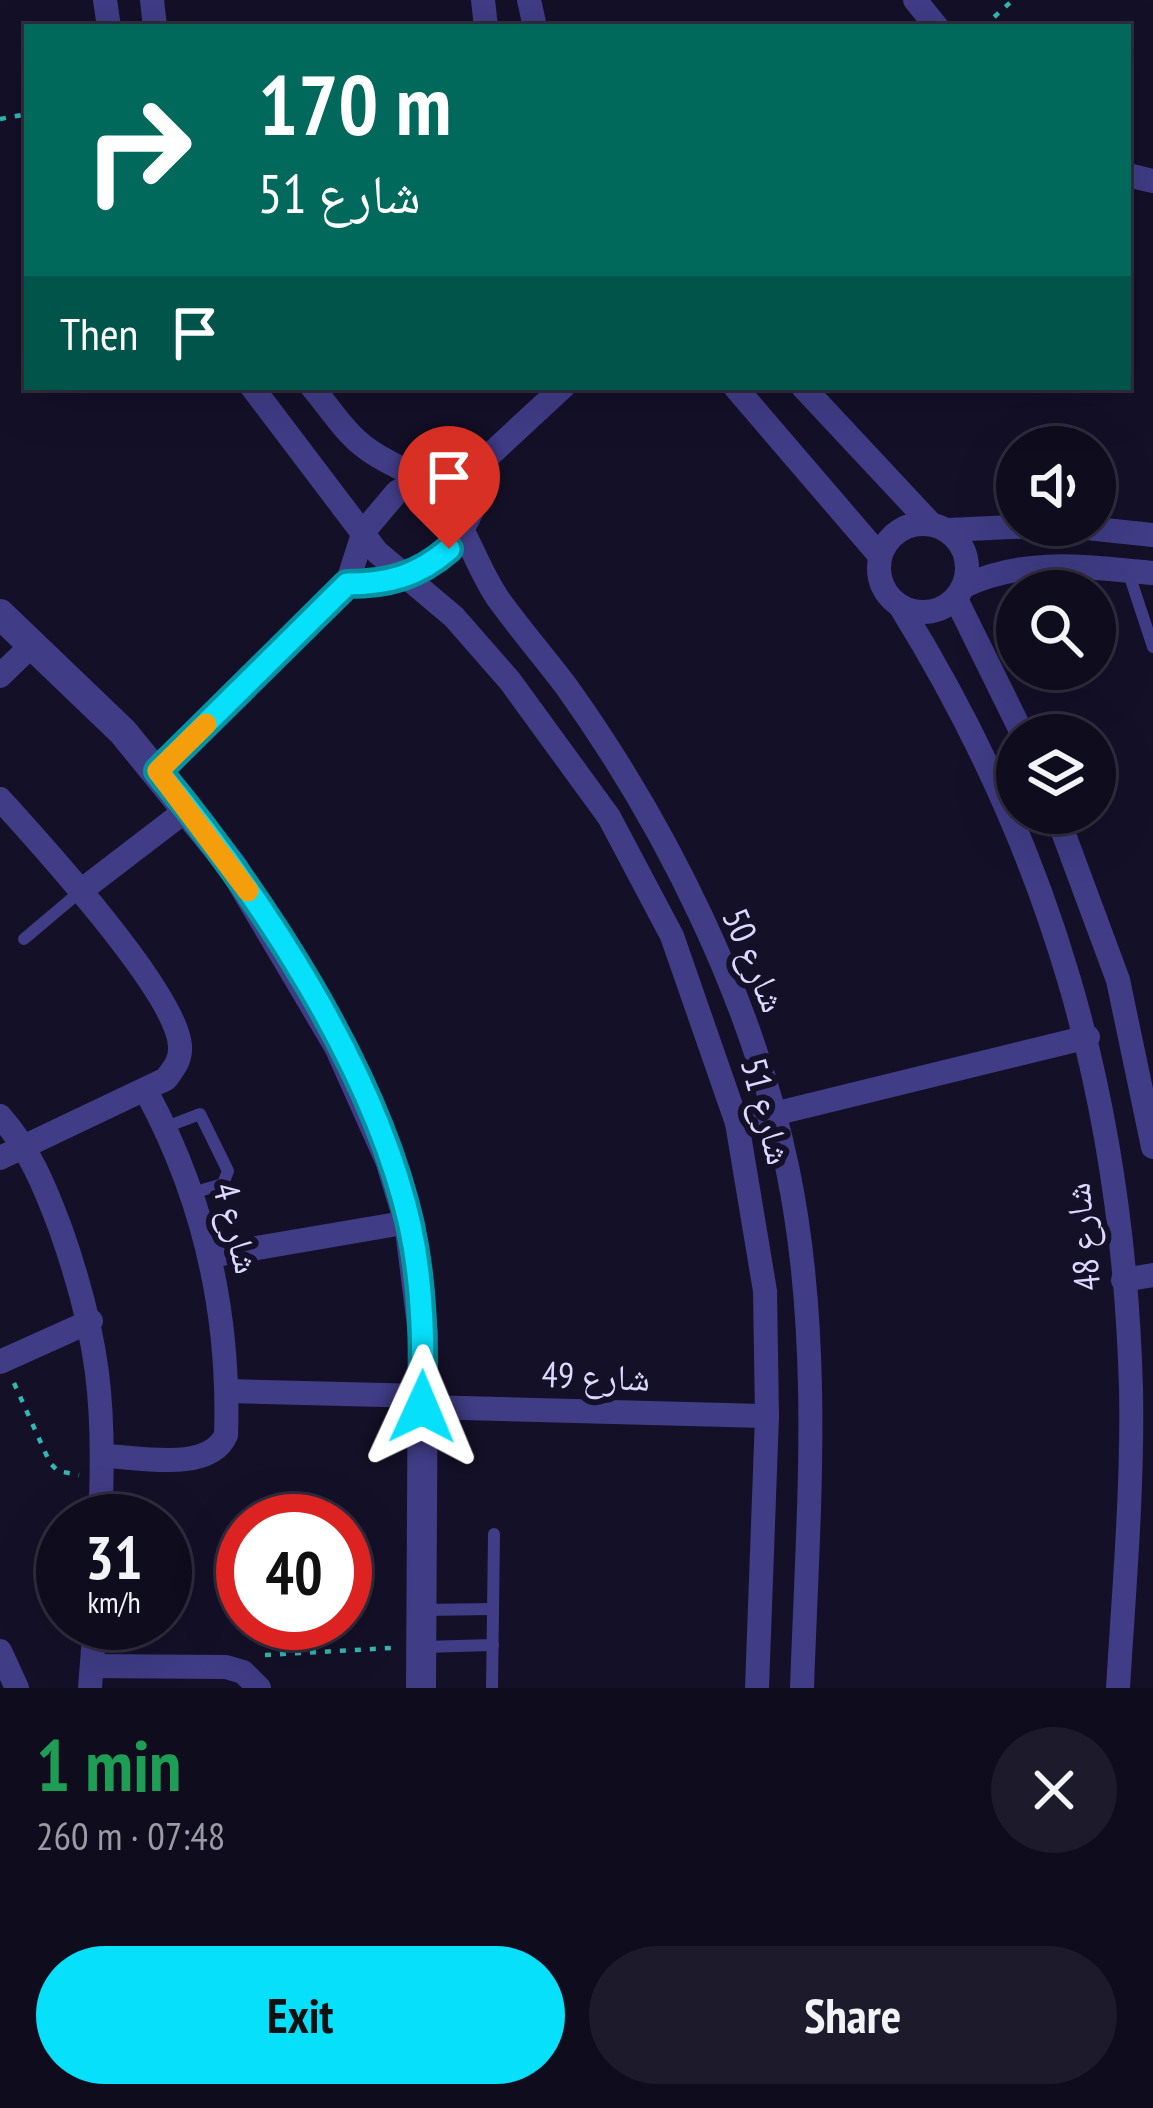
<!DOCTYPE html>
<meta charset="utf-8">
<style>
body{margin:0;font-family:"PT Sans Narrow","Noto Naskh Arabic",sans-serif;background:#1d1a2b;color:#f1f3f6;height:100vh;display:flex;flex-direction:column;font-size:45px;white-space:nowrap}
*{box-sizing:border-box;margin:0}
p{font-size:39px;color:#9b9ba4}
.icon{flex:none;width:66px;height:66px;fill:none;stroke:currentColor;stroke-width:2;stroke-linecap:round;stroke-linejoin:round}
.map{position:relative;height:1688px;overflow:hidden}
.panel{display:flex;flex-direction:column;background:#0f0c1e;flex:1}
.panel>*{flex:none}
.guide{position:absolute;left:24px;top:24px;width:1107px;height:366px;border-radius:0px;box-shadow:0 12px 48px #0002,0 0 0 3px #2f2c3c;background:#00695c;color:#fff;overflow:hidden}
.controls{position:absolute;left:996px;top:426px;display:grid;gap:24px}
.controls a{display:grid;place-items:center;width:120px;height:120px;border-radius:50%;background:#0f0c1e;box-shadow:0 12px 48px #0002,0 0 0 3px #2f2c3c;font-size:60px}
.speed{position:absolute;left:36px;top:1494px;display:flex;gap:24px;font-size:60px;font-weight:700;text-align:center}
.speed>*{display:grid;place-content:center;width:156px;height:156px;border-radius:50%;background:#0f0c1e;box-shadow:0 12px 48px #0002,0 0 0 3px #2f2c3c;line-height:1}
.speed small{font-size:30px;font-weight:400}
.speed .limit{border:18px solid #d22;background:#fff;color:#111}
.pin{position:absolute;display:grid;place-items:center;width:102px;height:102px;color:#fff;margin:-123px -51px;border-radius:50% 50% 50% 0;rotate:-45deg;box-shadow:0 0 12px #0007}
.pin .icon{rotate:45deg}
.me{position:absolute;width:132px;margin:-66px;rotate:1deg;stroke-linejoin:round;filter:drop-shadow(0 0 9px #0008)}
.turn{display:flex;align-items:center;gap:42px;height:252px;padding:0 36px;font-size:54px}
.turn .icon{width:156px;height:156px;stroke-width:2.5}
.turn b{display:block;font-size:84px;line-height:102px}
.then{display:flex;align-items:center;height:114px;padding:0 36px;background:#0003;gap:24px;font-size:45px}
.round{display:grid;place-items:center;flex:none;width:126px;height:126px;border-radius:63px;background:#1d1a2b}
.headline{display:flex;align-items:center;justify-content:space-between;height:204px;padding:0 36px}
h1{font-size:72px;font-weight:700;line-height:90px;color:#1e9e55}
.button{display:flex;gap:24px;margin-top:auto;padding:24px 36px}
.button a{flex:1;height:138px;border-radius:72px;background:#07e0fb;color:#111;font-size:48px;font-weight:700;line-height:138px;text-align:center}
.button a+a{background:#1d1a2b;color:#f1f3f6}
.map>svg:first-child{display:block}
</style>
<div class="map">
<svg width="1153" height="1688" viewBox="0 0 1153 1688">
<rect width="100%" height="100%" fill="#141028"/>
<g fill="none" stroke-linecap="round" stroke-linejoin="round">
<g stroke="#32b8b1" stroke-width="4.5" stroke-dasharray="6 9" stroke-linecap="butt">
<polyline points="983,27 1013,0"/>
<polyline points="0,119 27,114"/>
<polyline points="14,1383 50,1463 58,1471 79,1475"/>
<polyline points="265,1655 391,1648"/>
</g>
<g stroke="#403c86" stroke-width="12">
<polyline points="1128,571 1153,647"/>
<polyline points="24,939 82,890"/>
<polyline points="166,1127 200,1114 228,1171 223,1184 192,1193"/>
<polyline points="422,1610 493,1609"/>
<polyline points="422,1647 493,1645"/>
<polyline points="492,1688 494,1534"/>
</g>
<g stroke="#403c86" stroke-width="24">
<polyline points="105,0 109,27"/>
<polyline points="152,0 155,27"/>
<polyline points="483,0 486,27"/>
<polyline points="529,0 535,27"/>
<polyline points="915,0 937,27"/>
<polyline points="1128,175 1153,181"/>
<polyline points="252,387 377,552 454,617 510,681 609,817 672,936 737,1123 765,1291 767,1416 757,1688"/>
<path d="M312 387C329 407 345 433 366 448 390 467 422 473 441 497 467 528 476 567 499 600 520 629 544 657 566 686 667 827 753 1001 788 1171 823 1342 808 1516 802 1688"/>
<polyline points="735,387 880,556"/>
<polyline points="803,387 931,524"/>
<circle cx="923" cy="568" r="44"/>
<polyline points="948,530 1059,525 1153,535"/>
<path d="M347 584C424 584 478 541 482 462"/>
<path d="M964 586C1027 557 1086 567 1153 573"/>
<polyline points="956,599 1023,735"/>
<path d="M900 606C1052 851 1123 1101 1131 1388 1133 1488 1124 1589 1118 1688"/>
<polyline points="0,676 32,645"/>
<polyline points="159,771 347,584 364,531 397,492 439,469 482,462 563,387"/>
<path d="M0 799C39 842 177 993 180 1046 181 1060 174 1068 166 1079L0 1158"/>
<polyline points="1056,813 1118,980 1153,1147"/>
<polyline points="82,890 189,808"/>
<path d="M0 1116C30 1150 45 1187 61 1230 99 1338 106 1406 100 1521"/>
<polyline points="737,1123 1088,1037"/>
<polyline points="210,1256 409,1222"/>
<polyline points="1123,1280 1153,1275"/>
<polyline points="0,1362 91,1321"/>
<polyline points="228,1391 423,1396"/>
<polyline points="423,1407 767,1416"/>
<path d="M104 1456C139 1457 209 1473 226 1435 230 1314 204 1198 146 1091"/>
<polyline points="0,1651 17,1688"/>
<polyline points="92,1666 226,1667 243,1672 259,1688"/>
<polyline points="90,1688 95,1623"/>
</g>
<polyline stroke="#403c86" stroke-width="30" points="0,614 123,732 233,867 339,1046 390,1160 409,1222 423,1334 421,1688"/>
</g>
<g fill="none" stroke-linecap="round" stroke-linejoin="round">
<g stroke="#0592a3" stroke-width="30">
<path id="route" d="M422 1407C424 1346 423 1285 410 1225 374 1066 260 895 158 771L347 584C388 584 418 576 449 549"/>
</g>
<use href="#route" stroke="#07e0fb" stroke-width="21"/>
<polyline stroke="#f59e0b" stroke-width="21" points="206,724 158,771 248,891"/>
</g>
<g text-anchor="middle" stroke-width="12" stroke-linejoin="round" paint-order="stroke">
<g font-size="36" fill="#dcd8fe" stroke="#141028">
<text transform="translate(755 960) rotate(67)" y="13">شارع 50</text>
<text transform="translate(767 1111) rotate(75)" y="13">شارع 51</text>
<text transform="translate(237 1228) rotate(75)" y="13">شارع 4</text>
<text transform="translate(1082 1237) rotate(-96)" y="13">شارع 48</text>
<text transform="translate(596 1376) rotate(2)" y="13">شارع 49</text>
</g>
</g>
</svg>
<div class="controls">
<a><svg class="icon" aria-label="sound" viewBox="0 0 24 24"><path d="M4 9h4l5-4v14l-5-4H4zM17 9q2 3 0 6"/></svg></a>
<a><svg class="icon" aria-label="search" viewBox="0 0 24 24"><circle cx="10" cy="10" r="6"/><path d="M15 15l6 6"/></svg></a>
<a><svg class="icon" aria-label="layers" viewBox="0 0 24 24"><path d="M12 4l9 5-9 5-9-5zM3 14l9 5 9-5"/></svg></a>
</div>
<div class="speed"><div>31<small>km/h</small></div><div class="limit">40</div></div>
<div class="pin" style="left:449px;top:549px;background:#d93025"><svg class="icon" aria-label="arrive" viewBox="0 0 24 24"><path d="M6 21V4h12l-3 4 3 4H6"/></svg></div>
<svg class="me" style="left:422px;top:1407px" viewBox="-20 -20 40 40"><path d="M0-17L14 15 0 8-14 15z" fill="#07e0fb" stroke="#fff" stroke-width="4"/></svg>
<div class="guide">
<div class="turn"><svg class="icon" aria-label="right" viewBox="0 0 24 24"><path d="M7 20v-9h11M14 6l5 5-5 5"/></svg><div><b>170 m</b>شارع 51</div></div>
<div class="then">Then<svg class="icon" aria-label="arrive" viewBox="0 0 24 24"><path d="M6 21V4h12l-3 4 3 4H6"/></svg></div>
</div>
</div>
<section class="panel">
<div class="headline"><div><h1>1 min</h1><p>260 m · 07:48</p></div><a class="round"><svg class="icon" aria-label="close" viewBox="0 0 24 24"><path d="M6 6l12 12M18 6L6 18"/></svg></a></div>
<div class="button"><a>Exit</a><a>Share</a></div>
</section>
